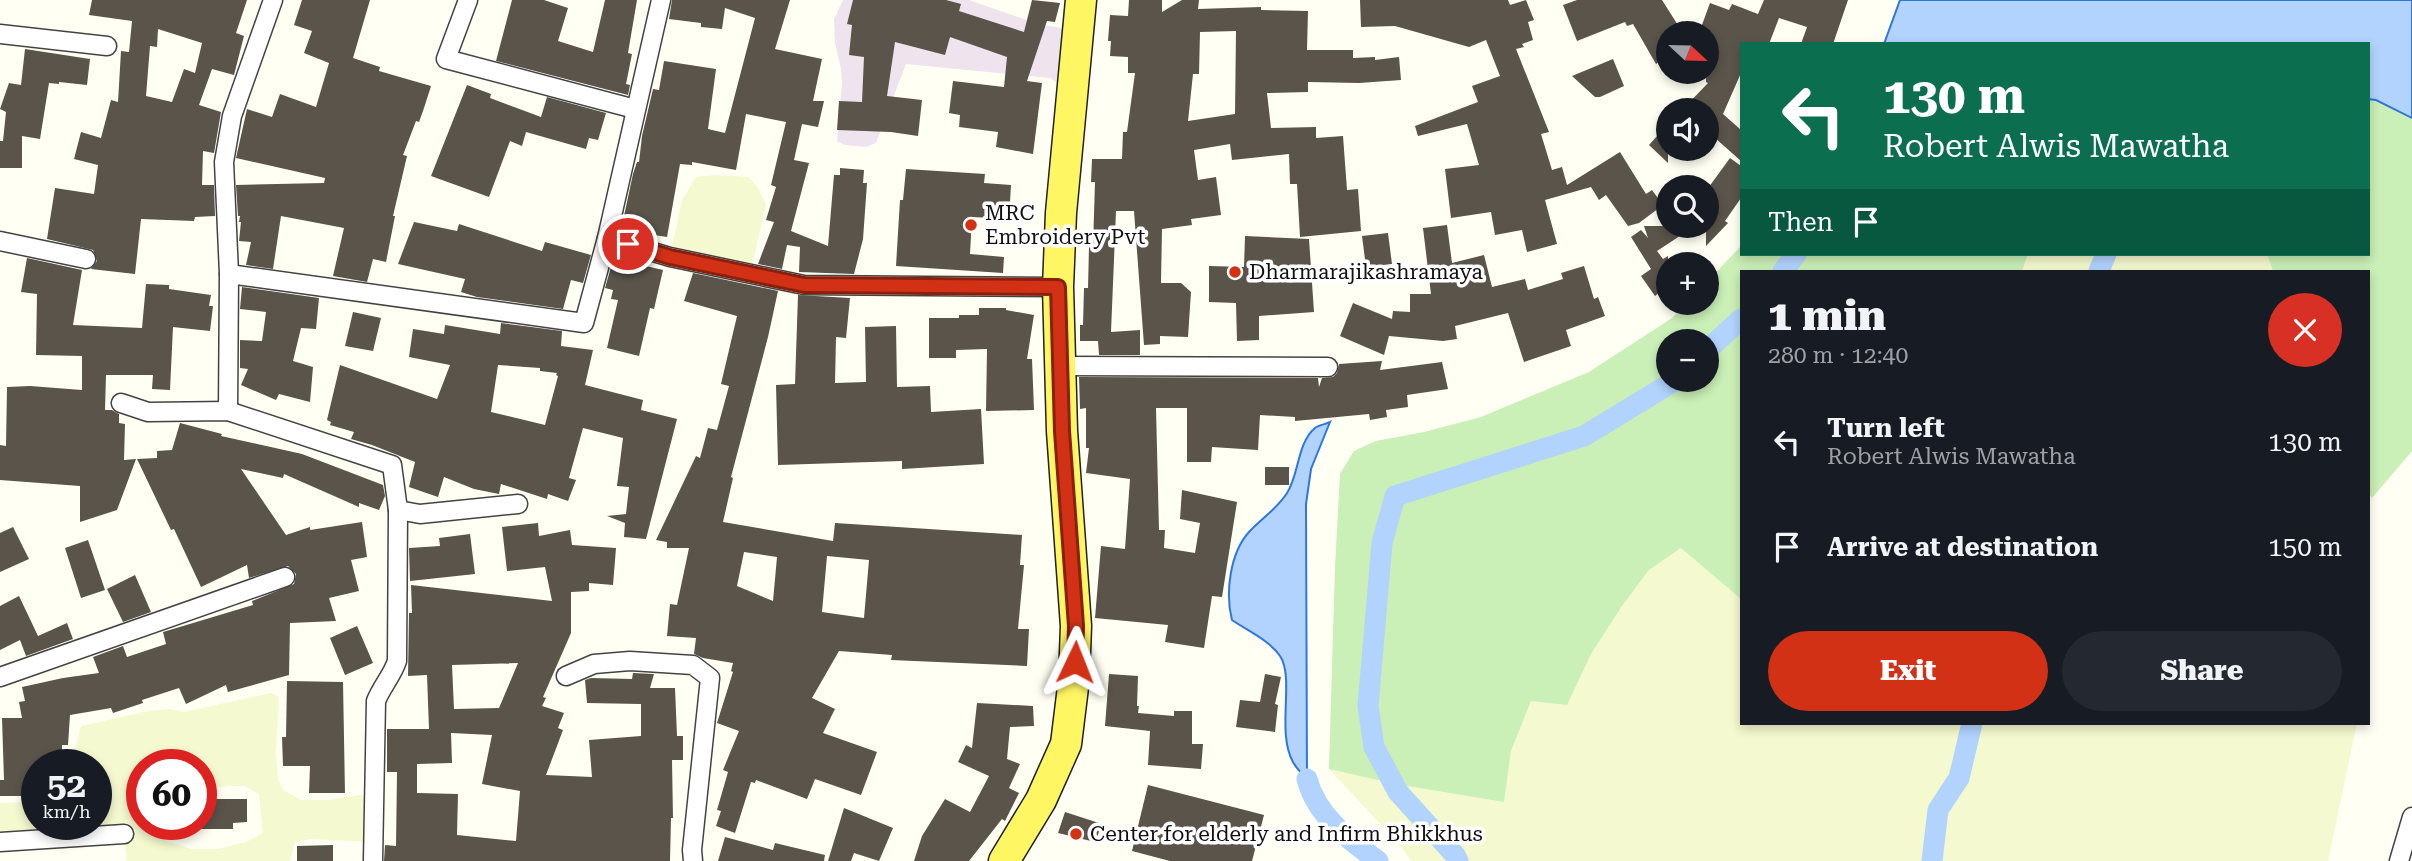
<!DOCTYPE html>
<meta charset="utf-8">
<style>
body{margin:0;font-family:"Roboto Serif",serif;background:#242831;color:#f1f3f6;height:100vh;display:flex;flex-direction:column;font-size:26px;white-space:nowrap}
*{box-sizing:border-box;margin:0}
p{font-size:23px;color:#9ea1a6}
.icon{flex:none;width:38px;height:38px;fill:none;stroke:currentColor;stroke-width:2;stroke-linecap:round;stroke-linejoin:round}
.map{position:relative;flex:1;overflow:hidden}
.drawer{position:absolute;left:1740px;top:270px;width:630px;height:455px;display:flex;flex-direction:column;background:#171b24;border-radius:0px;box-shadow:0 4px 10px #0003}
.drawer>*{flex:none}
.hud{position:absolute;left:1740px;top:42px;width:630px;height:214px;border-radius:0px;box-shadow:0 4px 10px #0003;background:#0b6e4f;color:#fff;overflow:hidden}
.needle{width:46px;rotate:112deg}
.buttons{position:absolute;left:1656px;top:21px;display:grid;gap:14px}
.buttons a{display:grid;place-items:center;width:63px;height:63px;border-radius:50%;background:#171b24;box-shadow:0 4px 10px #0003;font-size:35px}
.speed{position:absolute;left:21px;top:749px;display:flex;gap:14px;font-size:35px;font-weight:700;text-align:center}
.speed>*{display:grid;place-content:center;width:91px;height:91px;border-radius:50%;background:#171b24;box-shadow:0 4px 10px #0003;line-height:1}
.speed small{font-size:18px;font-weight:400}
.speed .limit{border:10px solid #d22;background:#fff;color:#111}
.pin{position:absolute;display:grid;place-items:center;width:60px;height:60px;color:#fff;margin:-30px;border:4px solid #fff;border-radius:50%;box-shadow:0 2px 7px #0007}
.me{position:absolute;width:77px;margin:-38px;rotate:2deg;stroke-linejoin:round;filter:drop-shadow(0 0 5px #0008)}
.turn{display:flex;align-items:center;gap:24px;height:147px;padding:0 28px;font-size:32px}
.turn .icon{width:91px;height:91px;stroke-width:2.5}
.turn b{display:block;font-size:49px;line-height:60px}
.then{display:flex;align-items:center;height:66px;padding:0 28px;background:#0003;gap:14px;font-size:26px}
.round{display:grid;place-items:center;flex:none;width:74px;height:74px;border-radius:37px;background:#242831}
.overview{display:flex;align-items:center;justify-content:space-between;height:119px;padding:0 28px}
h1{font-size:42px;font-weight:800;line-height:52px}
.cta{display:flex;gap:14px;margin-top:auto;padding:14px 28px}
.cta a{flex:1;height:80px;border-radius:42px;background:#d23116;color:#fff;font-size:28px;font-weight:800;line-height:80px;text-align:center}
.cta a+a{background:#242831;color:#f1f3f6}
ul{padding:0;list-style:none}
li{display:flex;align-items:center;gap:21px;height:105px;padding:0 28px}
li div{flex:1}
li b{display:block;font-size:26px}
li em{font-style:normal}
.map>svg:first-child{display:block}
</style>
<div class="map">
<svg width="2412" height="861" viewBox="0 0 2412 861">
<rect width="100%" height="100%" fill="#fffff3"/>
<polygon fill="#efe4ee" points="843,0 969,0 1041,25 1078,30 1072,93 1050,78 906,64 876,143 866,147 845,145 837,141 842,83 841,69 835,43 834,19"/>
<g fill="#f5f9cf" fill-rule="evenodd">
<polygon points="715,175 749,177 758,188 766,205 750,273 670,257 682,200 696,177"/>
<polygon points="2028,254 2267,254 2273,271 2022,271"/>
<polygon points="1681,548 1741,599 1741,723 2357,723 2328,861 1411,861 1399,844 1329,769 1395,784 1504,802 1511,751 1531,701 1567,704 1591,654 1622,606 1649,570"/>
<path d="M271 693 279 697 276 753 278 779 283 790 301 800H327L374 793 373 842 310 839 295 842 290 861H127L124 835 0 842V803L37 802V824H96V765H71L81 726 149 711 169 709 184 712ZM142 765H201V790L228 786H245L259 794 263 833 246 842 218 849H191L161 839 142 824 138 819 142 816Z"/>
</g>
<g fill="#caefb7" fill-rule="evenodd">
<polygon points="2368,99 2376,100 2412,118 2412,451 2372,498 2368,492 2368,271 2273,271 2267,254 2368,254"/>
<path d="M1741 246V254H2028L2022 271H1741V599L1681 548 1649 570 1622 606 1591 654 1567 705 1531 701 1511 751 1504 802 1395 784 1329 769 1335 567 1340 474 1354 451 1376 441 1424 432 1481 417 1589 372 1672 318 1687 303H1706V283ZM1668 341H1706V380H1668Z"/>
</g>
<g fill="#b1d3fd" stroke="#3077dd" stroke-width="2">
<polygon points="1900,0 2412,0 2412,118 2376,100 2368,99 2368,44 1884,44"/>
<path d="M1330 422 1311 469 1306 504 1307 779C1302 774 1296 768 1293 762 1276 732 1295 678 1280 656 1269 640 1248 631 1232 620 1225 593 1230 553 1249 532 1262 518 1277 509 1287 493 1299 475 1297 443 1315 428 1319 425 1326 424 1330 422Z"/>
</g>
<g fill="none" stroke-linecap="round" stroke-linejoin="round">
<g stroke="#b1d3fd" stroke-width="21">
<polyline points="1783,271 1796,254"/>
<polyline points="2099,271 2106,254"/>
<polyline points="1706,351 1741,319"/>
<path d="M1307 779C1316 815 1349 840 1378 861"/>
<polyline points="1458,861 1455,855 1398,792 1374,747 1368,706 1382,543 1395,496 1584,436 1676,380"/>
<polyline points="1932,861 1938,810 1959,778 1972,723"/>
</g>
</g>
<g fill="#5a544b" fill-rule="evenodd">
<path d="M92 0H247L236 33 244 36 234 75 212 69 199 105 221 112 214 153 203 151 202 185H214L215 216 195 217 194 221 141 219 135 274 91 269 97 261 93 250 47 239 55 188 94 194 98 165 74 159 81 132 101 138 111 100 118 102 121 51 129 52 132 21 89 15ZM158 29 202 43 195 73 184 69 172 102 146 96 150 46 157 47Z"/>
<polygon points="302,0 370,0 353,58 380,67 379,71 431,86 424,108 419,122 416,121 403,155 407,156 393,216 395,216 386,262 373,259 367,282 333,276 344,228 281,216 273,269 246,265 251,242 239,241 241,222 239,222 240,216 238,216 236,185 324,183 325,178 236,158 247,109 272,117 280,94 316,107 329,63 304,53 312,31 294,25"/>
<polygon points="512,0 544,0 568,8 558,41 593,52 605,0 637,0 628,53 632,54 626,84 630,85 628,95 496,61"/>
<polygon points="672,0 790,0 775,49 822,59 813,101 824,101 818,127 802,124 794,160 809,163 791,231 828,246 834,175 840,175 840,168 864,170 863,183 867,183 863,239 854,274 799,272 800,247 787,245 782,269 758,264 774,222 766,220 776,187 771,185 786,122 746,114 736,170 692,162 692,165 680,164 667,237 621,230 633,174 637,162 639,162 642,136 653,89 659,90 664,61 716,69 708,129 725,133 755,18 725,8 722,29 701,27 701,23 669,19"/>
<polygon points="853,0 946,0 961,4 959,11 1024,32 1032,0 1060,3 1055,22 1047,21 1027,81 1042,83 1033,154 996,147 998,132 959,127 960,115 949,113 953,81 1004,87 1007,57 950,37 945,55 895,42 887,96 922,100 918,136 891,132 837,130 839,101 862,102 864,57 849,55 852,25 847,24"/>
<path d="M1129 0H1162V12L1182 0H1199L1198 9 1261 7V10L1308 11 1307 50H1353V58L1375 57V60L1399 57 1401 80 1359 83 1308 82V92L1267 93 1271 128 1316 127V138L1343 136 1347 190 1358 189 1361 231 1300 237 1297 184H1290L1289 154 1232 160 1230 144 1194 150 1198 180 1216 177 1221 215 1191 219 1192 225 1162 229 1161 283H1181L1191 292 1188 337 1160 336V344L1144 345 1134 211H1116L1111 332 1140 330V355H1099L1098 341H1080V325H1083L1084 288H1088L1089 247H1093L1095 182H1091L1092 159H1122L1123 132H1127L1135 73H1128V57L1110 56 1111 41H1108L1110 15 1128 16ZM1236 31 1235 114 1188 121 1193 74H1199L1200 32Z"/>
<polygon points="1360,0 1508,0 1510,5 1526,0 1534,20 1528,22 1533,40 1522,44 1524,47 1516,49 1549,132 1541,134 1552,170 1562,167 1567,185 1620,152 1646,194 1652,190 1663,205 1639,223 1628,226 1606,195 1599,200 1591,187 1545,200 1557,244 1527,252 1522,230 1495,235 1491,212 1451,218 1445,169 1479,165 1467,124 1418,136 1415,126 1478,102 1472,86 1500,76 1486,40 1469,47 1395,26 1361,27"/>
<polygon points="1577,0 1662,0 1683,33 1668,33 1668,65 1659,62 1656,64 1633,24 1627,26 1625,22 1577,41 1563,5"/>
<polygon points="1764,0 1848,0 1833,44 1801,44 1807,27 1779,18 1769,44 1741,44 1741,73 1723,114 1741,130 1741,161 1706,130 1706,110 1682,110 1708,83 1706,82 1706,33 1699,33 1710,3 1729,10 1732,4 1758,14"/>
<polygon points="25,49 90,59 87,85 59,82 59,84 49,83 40,139 22,136 22,168 0,168 0,141 3,141 6,112 0,109 9,83 21,85"/>
<polygon points="1613,59 1624,86 1600,97 1595,97 1572,76"/>
<polygon points="467,85 491,94 490,98 541,117 547,97 606,113 598,140 589,138 586,149 526,132 522,146 510,141 489,197 431,176"/>
<polygon points="1668,124 1668,163 1649,145"/>
<polygon points="1730,158 1741,166 1741,198 1725,221 1728,223 1706,246 1706,191"/>
<polygon points="906,169 985,174 984,183 1011,185 1009,219 972,217 970,254 1004,257 1003,273 896,266 900,200 903,200"/>
<polygon points="414,222 457,231 459,224 542,251 545,242 591,255 583,283 571,280 563,309 477,297 461,292 465,279 398,264"/>
<polygon points="1447,225 1452,263 1484,255 1492,287 1525,279 1528,290 1563,279 1561,273 1584,266 1594,299 1598,297 1605,316 1566,330 1571,346 1524,362 1508,313 1455,326 1457,339 1443,341 1389,336 1384,355 1340,336 1353,303 1392,319 1393,311 1410,312 1410,294 1431,294 1423,228"/>
<polygon points="1644,226 1695,226 1657,251 1663,259 1668,256 1668,294 1664,289 1655,296 1641,276 1651,269 1631,237 1641,230 1648,238"/>
<polygon points="1388,233 1392,264 1366,267 1362,236"/>
<polygon points="1245,236 1309,239 1314,312 1259,316 1259,340 1237,341 1236,303 1209,302 1209,266 1244,267"/>
<polygon points="27,258 82,270 73,325 142,328 146,284 169,285 169,289 211,295 209,306 213,306 210,331 173,327 170,390 152,389 153,375 106,375 105,410 112,410 119,414 119,423 125,424 124,460 136,459 117,510 80,522 80,486 0,480 0,445 6,446 7,387 30,386 82,390 82,356 36,355 37,294 21,292"/>
<polygon points="613,260 619,262 620,260 663,270 654,309 650,308 639,356 607,348 618,300 611,299 613,290 605,288"/>
<path d="M693 273 778 291 768 337 731 477 733 478 723 522 833 541 835 523 1022 535 1020 565H1024L1018 629H1029L1027 666 891 660 892 655 839 651 812 698 835 709 823 733 877 752 861 795 815 779 807 799 756 780 755 783 751 782 735 833 716 826 721 811 717 810 728 772 723 770 739 731 717 723 733 672 731 671 733 663 703 658 694 654 696 638 667 636 670 604 677 605 689 548H667V542L656 540 696 456 700 458 708 428 717 430 729 386 721 384 737 316 684 301ZM744 552 777 557 773 601 737 586ZM827 556 869 560 864 618 822 612Z"/>
<polygon points="242,287 319,298 316,329 301,328 293,361 313,367 310,402 279,394 276,400 241,385 248,369 240,368 240,340 262,341 266,312 240,309"/>
<polygon points="798,295 850,298 846,338 836,337 835,383 866,382 865,327 896,326 897,387 930,386 931,412 981,409 984,464 902,469 902,461 778,465 776,385 795,384"/>
<polygon points="979,308 1006,308 1006,310 1034,315 1027,359 1032,359 1034,410 986,411 987,349 956,350 956,358 929,358 929,318 959,318 959,315 979,315"/>
<polygon points="353,312 381,318 373,351 345,346"/>
<path d="M501 323 562 331 561 346 593 350 585 385 643 400 641 410 677 419 646 539 624 537 625 523 607 516 626 514 629 487 617 486 623 438 583 428 569 478 576 480 568 501 548 494 547 499 501 484 499 494 474 489 444 477 438 497 409 487 415 462 372 445 351 439 354 432 330 425 331 422 327 420 340 365 437 399 450 365 409 357 413 329 444 334 445 325 500 334ZM498 365 540 368V371L557 373 556 375 558 376 545 425 491 412Z"/>
<polygon points="1382,361 1380,370 1442,362 1448,389 1407,395 1408,407 1386,410 1387,417 1370,420 1369,414 1295,421 1295,417 1260,415 1258,450 1212,447 1211,462 1187,462 1187,408 1156,408 1159,530 1165,530 1164,548 1195,553 1200,523 1180,519 1182,490 1237,502 1222,597 1212,596 1204,648 1165,642 1168,625 1095,618 1101,546 1125,549 1130,479 1086,473 1089,448 1086,448 1086,408 1080,409 1079,377 1318,378 1319,387 1322,378 1333,377 1337,373 1339,364"/>
<polygon points="180,423 222,434 221,436 302,454 383,485 385,496 379,510 359,503 359,507 284,474 283,478 241,469 286,535 310,527 310,530 362,522 367,557 351,560 359,591 329,598 336,621 290,623 289,675 228,692 226,685 186,704 179,688 142,700 143,703 113,713 111,708 70,715 68,745 62,745 62,765 37,765 37,796 0,796 0,780 4,780 2,718 22,718 19,702 25,701 22,687 63,678 99,673 93,657 123,646 127,657 166,644 163,632 253,605 252,601 294,584 296,574 288,566 249,578 247,565 201,587 174,529 171,530 137,459 157,458 157,451 172,450"/>
<rect x="1265" y="467" width="24" height="18"/>
<path d="M538 523 539 536 570 530 572 545 616 548 613 585 589 583V591L571 592V633L543 697 546 698 542 706 564 713 558 728 563 730 546 775 592 777 589 740 641 736V704L587 703 585 680 591 678 632 679 633 673 654 674 650 688H675L677 736H683V760H672L673 818H671L670 861H384L385 845 396 846 397 772H387V729H429L427 675 408 676 409 613H412L411 585 552 601 545 567 507 571 502 527ZM518 663 499 708 454 709 452 665ZM451 733 492 735 482 784 520 791 516 841 457 835 458 794 417 793V764L452 763Z"/>
<polygon points="13,527 29,559 0,572 0,533"/>
<polygon points="470,534 475,574 410,581 409,548 440,546 439,538"/>
<polygon points="88,540 105,590 81,598 65,548"/>
<polygon points="135,575 151,612 123,622 107,589"/>
<polygon points="19,596 38,636 67,623 73,639 26,656 20,640 0,650 0,606"/>
<polygon points="357,626 373,663 345,675 330,638"/>
<polygon points="1109,674 1138,676 1137,706 1139,706 1138,713 1174,716 1174,711 1192,711 1192,744 1203,744 1201,769 1148,765 1150,731 1105,726"/>
<polygon points="1265,674 1281,677 1275,704 1278,705 1275,732 1236,727 1240,700 1260,702"/>
<polygon points="287,681 343,682 345,793 309,793 310,766 283,766 282,737 286,737"/>
<polygon points="977,703 1033,706 1034,726 1010,727 1007,759 1020,764 1009,788 1019,793 1005,821 1002,819 969,861 914,861 922,836 945,799 970,812 989,776 958,762 966,745 972,748"/>
<polygon points="1148,785 1264,815 1252,861 1170,861 1132,851"/>
<polygon points="211,799 247,799 247,822 233,823 233,829 201,829 201,805 211,805"/>
<polygon points="844,808 893,828 879,861 854,853 851,861 828,861"/>
<polygon points="1065,812 1102,824 1095,842 1058,833"/>
<polygon points="725,837 773,850 775,843 825,855 824,861 718,861"/>
<polygon points="333,845 333,861 297,861 297,846"/>
</g>
<g fill="none" stroke-linecap="round" stroke-linejoin="round">
<g stroke="#434343" stroke-width="21">
<g id="street">
<polyline points="468,0 446,59 635,109"/>
<polyline points="0,34 107,46"/>
<polyline points="607,238 670,257 804,285 1058,287"/>
<polyline points="0,241 86,259"/>
<polyline points="229,274 584,323 607,238 661,0"/>
<polyline points="1059,366 1328,367"/>
<polyline points="121,403 148,412 228,411 392,465 398,510 420,514 518,504"/>
<polyline points="228,411 229,274 224,162 232,116 273,0"/>
<polyline points="566,676 594,664 630,661 693,665 710,678 692,850 693,861"/>
<polyline points="0,677 285,577"/>
<polyline points="0,842 124,834"/>
<path d="M373 861 376 701C382 686 392 676 397 661L398 510"/>
<polyline points="2399,861 2412,817"/>
</g>
</g>
<g stroke="#212121" stroke-width="33">
<polyline id="primary" points="1004,861 1041,800 1066,744 1074,679 1076,626 1062,431 1058,287 1061,213 1081,0"/>
</g>
<use href="#street" stroke="#fff" stroke-width="18"/>
<use href="#primary" stroke="#fff663" stroke-width="30"/>
</g>
<g fill="none" stroke-linecap="round" stroke-linejoin="round">
<g stroke="#88200e" stroke-width="18">
<polyline id="route" points="628,244 670,257 804,285 1058,287 1062,431 1076,626 1075,662"/>
</g>
<use href="#route" stroke="#d23116" stroke-width="12"/>
</g>
<g fill="#d23116" stroke="#fff" stroke-width="2.5">
<circle cx="971" cy="225" r="7"/>
<circle cx="1235" cy="272" r="7"/>
<circle cx="1076" cy="834" r="7"/>
</g>
<g text-anchor="middle" stroke-width="7" stroke-linejoin="round" paint-order="stroke">
<g font-size="21" fill="#101010" stroke="#fff" text-anchor="start">
<text x="985" y="220">MRC<tspan x="985" dy="24">Embroidery Pvt</tspan></text>
<text x="1249" y="279">Dharmarajikashramaya</text>
<text x="1090" y="841">Center for elderly and Infirm Bhikkhus</text>
</g>
</g>
</svg>
<div class="buttons">
<a><svg class="needle" viewBox="-14 -14 28 28"><path d="M0-13l5 13h-10z" fill="#e53935"/><path d="M0 13l5-13h-10z" fill="#9ea1a6"/></svg></a>
<a><svg class="icon" aria-label="sound" viewBox="0 0 24 24"><path d="M4 9h4l5-4v14l-5-4H4zM17 9q2 3 0 6"/></svg></a>
<a><svg class="icon" aria-label="search" viewBox="0 0 24 24"><circle cx="10" cy="10" r="6"/><path d="M15 15l6 6"/></svg></a>
<a>+</a>
<a>−</a>
</div>
<div class="speed"><div>52<small>km/h</small></div><div class="limit">60</div></div>
<div class="pin" style="left:628px;top:244px;background:#d93025"><svg class="icon" aria-label="arrive" viewBox="0 0 24 24"><path d="M6 21V4h12l-3 4 3 4H6"/></svg></div>
<svg class="me" style="left:1075px;top:662px" viewBox="-20 -20 40 40"><path d="M0-17L14 15 0 8-14 15z" fill="#d23116" stroke="#fff" stroke-width="4"/></svg>
<div class="hud">
<div class="turn"><svg class="icon" aria-label="left" viewBox="0 0 24 24"><path d="M17 20v-9H6M10 6l-5 5 5 5"/></svg><div><b>130 m</b>Robert Alwis Mawatha</div></div>
<div class="then">Then<svg class="icon" aria-label="arrive" viewBox="0 0 24 24"><path d="M6 21V4h12l-3 4 3 4H6"/></svg></div>
</div>
<section class="drawer">
<div class="overview"><div><h1>1 min</h1><p>280 m · 12:40</p></div><a class="round" style="background:#d93025;color:#fff"><svg class="icon" aria-label="close" viewBox="0 0 24 24"><path d="M6 6l12 12M18 6L6 18"/></svg></a></div>
<ul>
<li><svg class="icon" aria-label="left" viewBox="0 0 24 24"><path d="M17 20v-9H6M10 6l-5 5 5 5"/></svg><div><b>Turn left</b><p>Robert Alwis Mawatha</p></div><em>130 m</em></li>
<li><svg class="icon" aria-label="arrive" viewBox="0 0 24 24"><path d="M6 21V4h12l-3 4 3 4H6"/></svg><div><b>Arrive at destination</b></div><em>150 m</em></li>
</ul>
<div class="cta"><a>Exit</a><a>Share</a></div>
</section>
</div>
